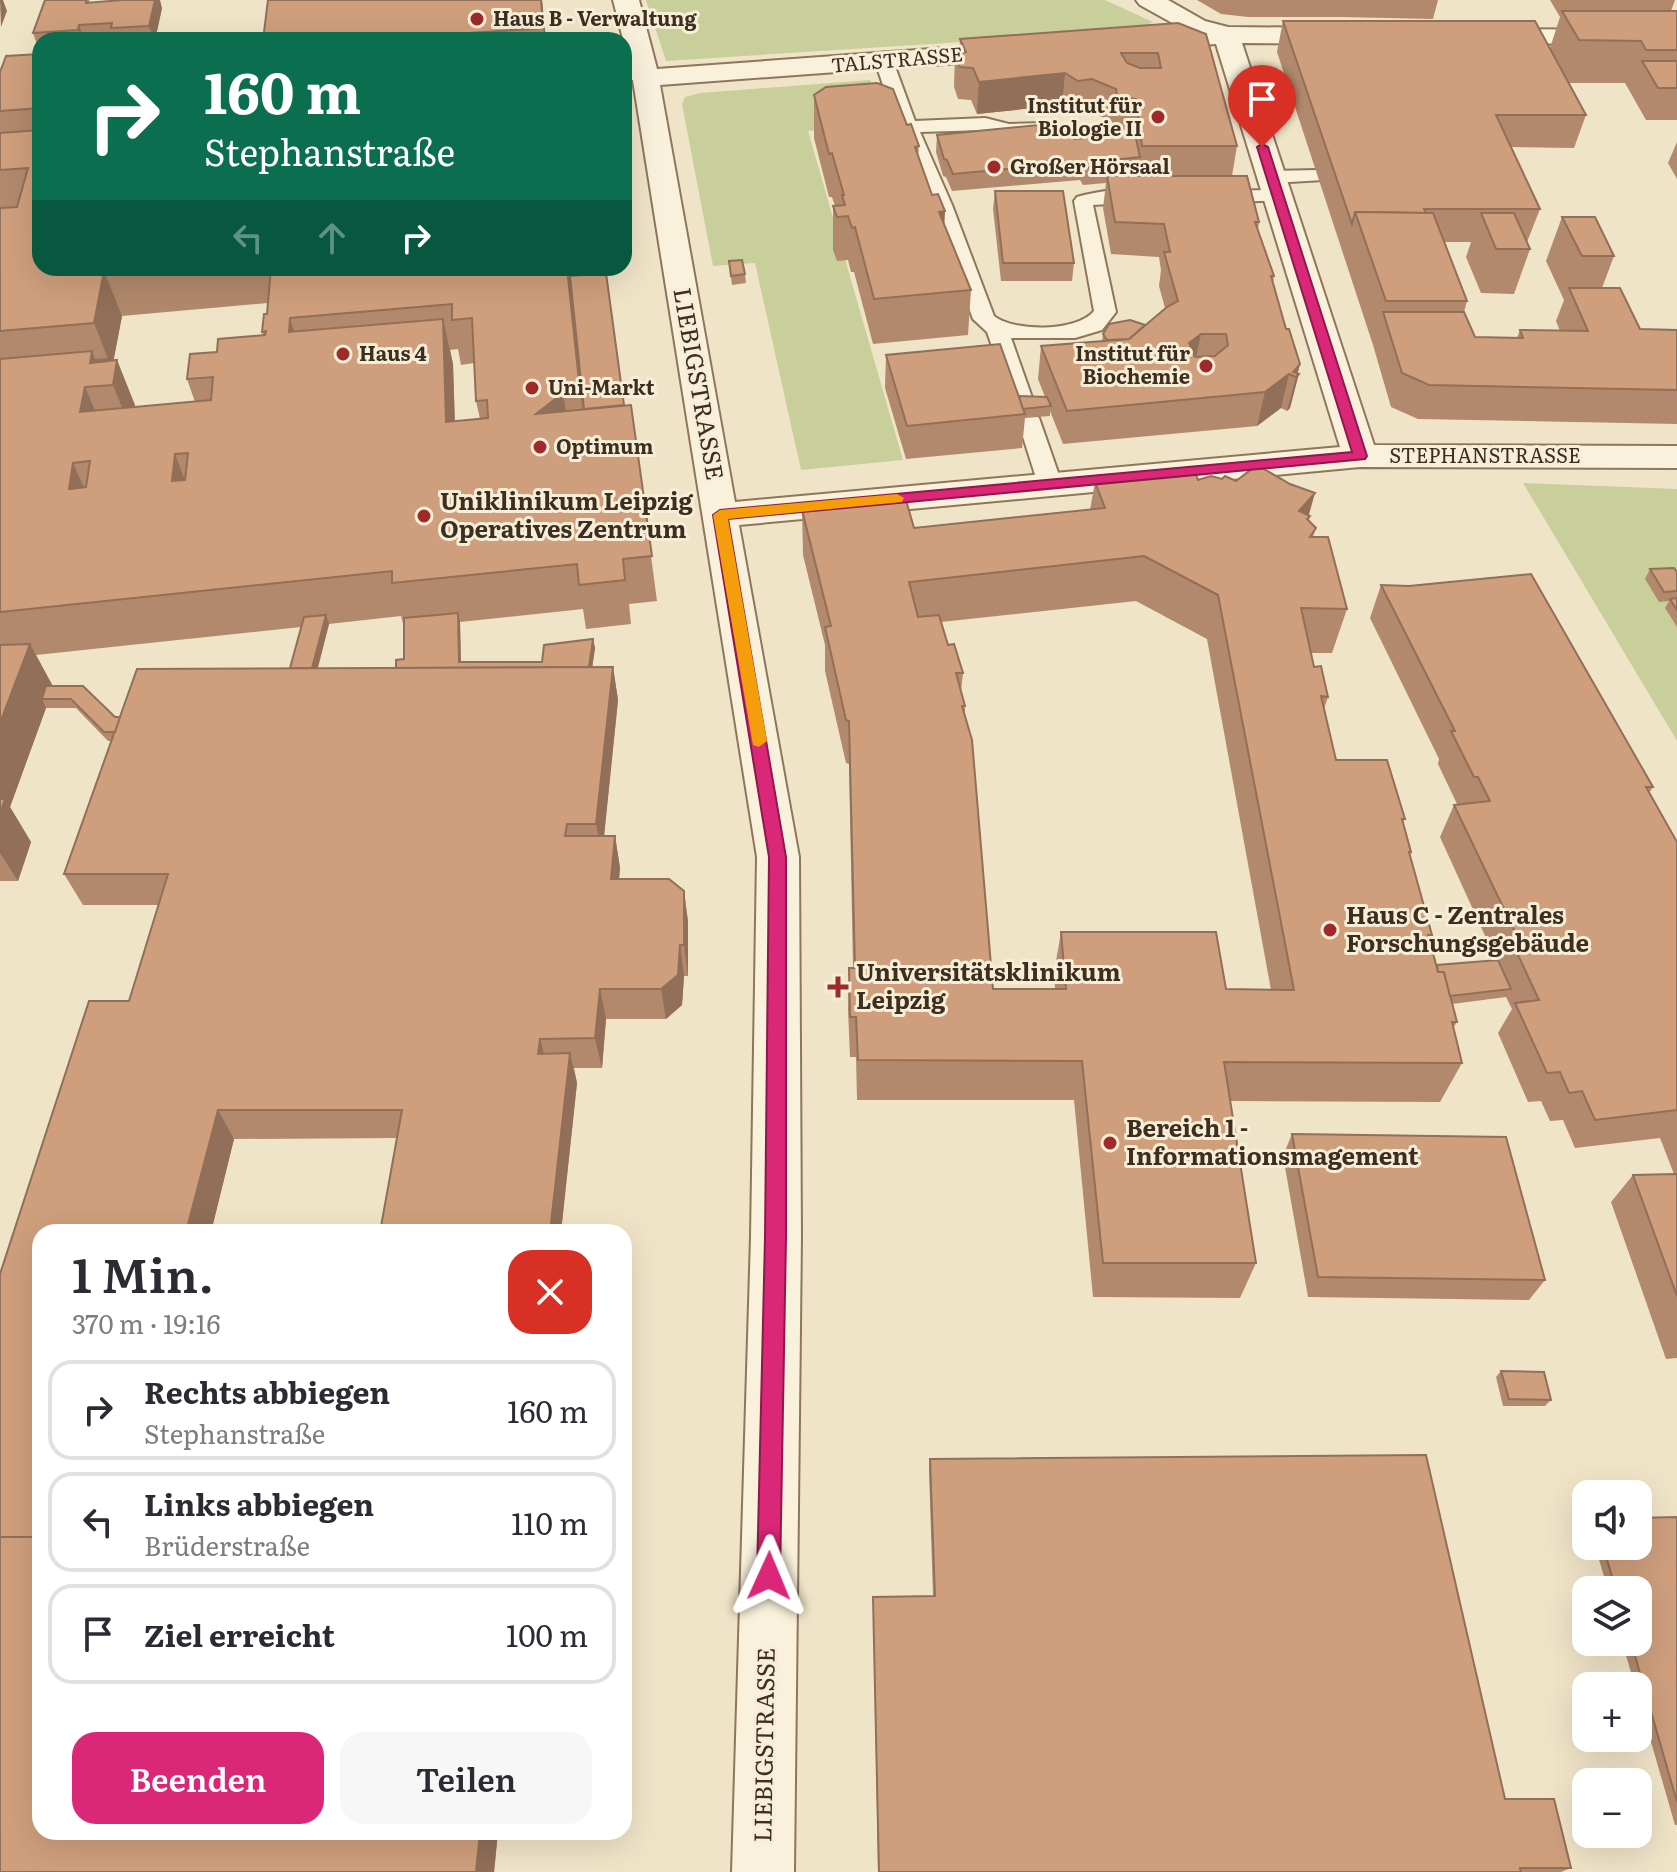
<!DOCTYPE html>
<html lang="de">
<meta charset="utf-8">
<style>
body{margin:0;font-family:Literata,serif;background:#f7f7f7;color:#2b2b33;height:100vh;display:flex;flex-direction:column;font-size:30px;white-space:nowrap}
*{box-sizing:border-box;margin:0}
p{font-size:26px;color:#7c7c81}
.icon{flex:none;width:44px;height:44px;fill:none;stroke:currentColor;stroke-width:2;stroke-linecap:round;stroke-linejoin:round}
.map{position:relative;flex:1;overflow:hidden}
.sheet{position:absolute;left:32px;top:1224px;width:600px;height:616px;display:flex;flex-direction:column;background:#fff;border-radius:24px;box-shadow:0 8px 32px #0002}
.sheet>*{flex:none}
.hud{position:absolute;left:32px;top:32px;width:600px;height:244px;border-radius:24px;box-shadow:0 8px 32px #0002;background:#0b6e4f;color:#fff;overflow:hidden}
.buttons{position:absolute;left:1572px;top:1480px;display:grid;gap:16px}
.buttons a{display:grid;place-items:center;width:80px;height:80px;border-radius:16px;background:#fff;box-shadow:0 8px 32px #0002;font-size:40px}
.pin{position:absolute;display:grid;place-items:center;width:68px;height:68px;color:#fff;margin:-82px -34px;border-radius:50% 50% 50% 0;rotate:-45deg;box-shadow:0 0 8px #0007}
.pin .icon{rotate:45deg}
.me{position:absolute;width:88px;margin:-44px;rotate:1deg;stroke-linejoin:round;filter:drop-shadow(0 0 6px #0008)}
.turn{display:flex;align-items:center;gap:28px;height:168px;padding:0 40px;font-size:36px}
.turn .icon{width:104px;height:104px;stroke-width:2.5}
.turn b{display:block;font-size:56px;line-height:68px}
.lanes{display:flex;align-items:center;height:76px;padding:0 40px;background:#0003;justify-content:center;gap:40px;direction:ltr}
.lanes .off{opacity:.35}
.round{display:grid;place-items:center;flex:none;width:84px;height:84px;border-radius:24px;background:#f7f7f7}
.headline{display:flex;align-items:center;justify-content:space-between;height:136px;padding:0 40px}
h1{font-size:48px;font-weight:600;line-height:60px}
.primary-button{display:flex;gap:16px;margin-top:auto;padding:16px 40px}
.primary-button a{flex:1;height:92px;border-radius:24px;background:#db2777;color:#fff;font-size:32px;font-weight:600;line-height:92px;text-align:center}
.primary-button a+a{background:#f7f7f7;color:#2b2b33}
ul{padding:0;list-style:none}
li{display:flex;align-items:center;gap:24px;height:100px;margin:0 16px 12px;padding:0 24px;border:4px solid #e1e1e2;border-radius:24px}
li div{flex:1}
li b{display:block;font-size:30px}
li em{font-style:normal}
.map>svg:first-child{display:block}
</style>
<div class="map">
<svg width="1677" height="1872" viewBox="0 0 1677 1872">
<rect width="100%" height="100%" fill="#f0e4c8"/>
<g fill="#c9cf9b">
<polygon points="646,0 1105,0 1153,22 1136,31 666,61"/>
<polygon points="870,80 888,124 808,131 903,460 801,470 755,263 713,266 682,104 685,97 700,93"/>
<polygon points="1523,483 1677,489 1677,741"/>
</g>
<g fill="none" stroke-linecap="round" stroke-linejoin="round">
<g stroke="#8d765c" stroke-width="4">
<g id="service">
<path d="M884 56 893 61 915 121 985 118 1009 124 1043 123 1083 138 1086 142 1076 148 1041 135 1009 136 985 130 920 132 952 205 994 316C1014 332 1077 332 1094 311L1074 201 1077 197C1094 192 1141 183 1154 196L1144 202 1093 205 1116 312 1102 330 1075 338H1011L1035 406 1030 411 1039 418 1062 484 1058 489H1042L1038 484 1017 418 1022 412 1013 406 987 332 973 319 932 205 897 127 875 61Z"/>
<polygon points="645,69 654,74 651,78 624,81 624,71"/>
<polygon points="1317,170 1324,172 1327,176 1324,180 1272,183 1262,177 1272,171"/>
<polygon points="1279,190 1286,192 1289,196 1286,200 1212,203 1202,197 1212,191"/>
</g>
</g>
<g stroke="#8d765c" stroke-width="4">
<g id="minor">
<polygon points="613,0 639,0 657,69 1014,43 1023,45 1027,51 1023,57 1014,59 660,85 735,502 1340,447 1216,44 1146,49 1137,47 1133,41 1137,35 1185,30 1140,5 1136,0 1168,0 1205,21 1228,27 1341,28 1350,31 1354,36 1350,41 1341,44 1242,43 1374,445 1677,446 1677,468 1360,467 739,525 799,857 801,1237 794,1872 732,1872 751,1237 757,857 632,74"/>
<polygon points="1486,29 1677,30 1677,46 1477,42 1473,37 1477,32"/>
</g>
</g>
<use href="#service" fill="#faf1dc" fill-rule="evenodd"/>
<use href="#minor" fill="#faf1dc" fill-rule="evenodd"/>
</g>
<g fill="#b2896c" fill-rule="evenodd">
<polygon points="45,0 89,0 90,2 162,8 155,40 40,40 39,50 33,33"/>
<polygon points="268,0 542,0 546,40 263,40"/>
<polygon points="1197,0 1438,0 1433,19 1340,17 1248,17 1221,14"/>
<polygon points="1550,0 1675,0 1671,11 1677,11 1677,120 1646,120 1625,83 1569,83 1586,115 1574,148 1511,147 1540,209 1527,242 1530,249 1514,294 1481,293 1466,257 1471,242 1445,242 1467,301 1464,312 1475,337 1517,338 1520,330 1560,331 1556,321 1564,300 1546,261 1562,217 1614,256 1602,288 1640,329 1677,330 1677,424 1418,419 1391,407 1373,345 1277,52 1283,21 1550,48 1560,17"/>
<polygon points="1178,23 1237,146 1232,176 1259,222 1258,229 1274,276 1273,282 1286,329 1300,364 1290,408 1287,411 1281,408 1257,426 1063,444 1050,411 1050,416 1025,418 1022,448 906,459 885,388 886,355 1019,396 1045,397 1038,379 1041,346 1102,341 1103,334 1145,325 1165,308 1159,286 1161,270 1159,257 1111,254 1103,208 1106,183 1083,185 1080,180 952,191 946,177 943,176 936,152 937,135 1041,133 1074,139 1132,134 1131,131 1112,128 1112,121 1088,111 1074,113 1062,105 977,114 971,100 958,99 954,87 955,55 959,54 960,39"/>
<path d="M40 54V268H569L572 302 570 276 606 273 624 405H631L657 601 629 604 631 624 586 629 583 609 460 622 461 662H542L544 645 593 639 595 648 592 667H613L618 700 604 836H615L620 868 619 879H669L684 891 688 922V976H684L682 1005 666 1019H606L602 1068H574L577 1083 561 1232H380L397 1138 234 1139 211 1232H40V1832H498L494 1872H0V1274L89 1001H129L158 905H83L64 874 112 741H108L76 708H46L10 807 31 842 18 881H0V72L6 56ZM268 303 267 314H264L262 332 263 335 218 339 217 352 190 354 187 379 195 402 135 407 117 360 113 361 122 316ZM458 349 461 365 474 363 476 401 480 419 455 421 453 364 450 350ZM401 616 404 627V659L396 660V668H318L329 624ZM301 627 290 668 137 669 120 717H115L83 686H52L36 655Z"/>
<polygon points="814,95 907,125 919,146 918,156 944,226 971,290 968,335 873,344 854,272 851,272 848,260 837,261 833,250 833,206 835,206 832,197 829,197 814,138"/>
<polygon points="1677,142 1677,179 1668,163"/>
<polygon points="995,191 1074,263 1072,281 1001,281 993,209"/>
<polygon points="729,261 745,274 746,283 732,285"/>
<path d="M1198 480 1309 516 1308 521 1316 528 1313 537 1347 609 1332 653H1311L1314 667 1328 697 1324 709 1336 760 1405 819 1403 822 1411 852 1410 856 1432 935 1430 940 1437 965 1496 960 1440 837 1454 805 1457 804 1438 764 1439 759 1370 618 1381 585 1653 787 1649 793 1677 842V1358L1666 1359 1611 1202 1633 1175 1674 1174 1660 1138 1575 1148 1563 1120 1550 1121 1541 1101 1528 1102 1498 1033 1512 1009 1506 997 1452 1004 1457 1022 1453 1028 1462 1063 1440 1102 1230 1101 1256 1263 1240 1298 1093 1297 1074 1100H857L856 1057H850L848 1009 849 968H853L849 764 846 763 825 671V645L803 555 802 510 914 528 1090 510 1095 482ZM1136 601 1207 639 1271 990 1226 989 1061 932 1054 973 1055 989H993L965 715V706L961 691 963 673 948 645 941 622Z"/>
<polygon points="1650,569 1677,572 1677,627 1665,608 1669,601 1659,602 1645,579"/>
<polygon points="1292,1134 1545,1280 1529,1300 1308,1297 1283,1156"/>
<polygon points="1501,1371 1551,1400 1545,1406 1503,1406 1496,1377"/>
<polygon points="930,1459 1505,1799 1571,1868 1561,1872 878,1872 873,1597 933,1596 929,1470"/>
<polygon points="1677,1517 1677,1825 1675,1825 1638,1697 1638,1686 1635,1686 1622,1642 1638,1642 1638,1590 1608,1590 1595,1546 1638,1546"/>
</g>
<g fill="#916f58">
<polygon points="0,0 3,0 7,11 1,27"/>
<polygon points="155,0 160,0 162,8 155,40 154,40 149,26"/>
<polygon points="541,0 542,0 546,40 543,28"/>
<polygon points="79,25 84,40 82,40 78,30"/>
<polygon points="1065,73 1062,105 977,114 979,82"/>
<polygon points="945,211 943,256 939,212"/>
<polygon points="567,268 569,268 587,436 580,391"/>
<polygon points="104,271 122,316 109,385 99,386 90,363 92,351 104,382 108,359 94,323"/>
<polygon points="290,318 303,363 289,332"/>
<polygon points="443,319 453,364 456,467 446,422"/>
<polygon points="1201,334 1194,367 1189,343"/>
<polygon points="117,360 135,405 131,430 113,385"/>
<polygon points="1300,364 1296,377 1299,374 1290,408 1287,411 1296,377 1293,372"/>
<polygon points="1289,374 1281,408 1257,426 1265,392"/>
<polygon points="85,387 104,432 80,412"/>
<polygon points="563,393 570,438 536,414"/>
<polygon points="175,454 192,499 172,481"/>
<polygon points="73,463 93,508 69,489"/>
<polygon points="1315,493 1308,518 1310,516 1297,561 1299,511"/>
<polygon points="458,613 460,622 461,671 459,662"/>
<polygon points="326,615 329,624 309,701 306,692"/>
<polygon points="593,639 595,648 589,690 587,681"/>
<polygon points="30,644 54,688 42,699 46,708 10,807 31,842 18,881 0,853 0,723"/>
<polygon points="613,667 618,700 602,856 596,824"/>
<polygon points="615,836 620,868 616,911 611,879"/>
<polygon points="684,891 688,922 688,976 684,945"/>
<polygon points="680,945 684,976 682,1005 666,1019 661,989"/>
<polygon points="600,989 606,1019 602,1068 595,1038"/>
<polygon points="540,1039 548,1068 538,1054"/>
<polygon points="570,1053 577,1083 561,1232 550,1232"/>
<polygon points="218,1110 234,1139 211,1232 186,1232"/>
<polygon points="480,1832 498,1832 494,1872 476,1872"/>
</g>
<g fill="#cf9f7d" stroke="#916f58" stroke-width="2" fill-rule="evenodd">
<polygon points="45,0 86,0 86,3 122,0 155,0 149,26 111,28 112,23 79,25 78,30 33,33"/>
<polygon points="268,0 541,0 543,28 363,40 263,40"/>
<polygon points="1562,11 1677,11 1677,50 1646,50 1641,41 1579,40"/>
<polygon points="1283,21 1535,21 1586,115 1496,115 1540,209 1424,209 1426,213 1355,212 1352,224"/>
<path d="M1178 23 1206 34 1237 146H1142L1136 99 1117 96 1116 89 1092 79 1078 81 1065 73 979 82 973 68 960 67 955 55 966 52 960 39ZM1121 53H1158L1161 68H1140L1127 63Z"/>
<polygon points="40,54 40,108 0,111 0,72 6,56"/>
<polygon points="1642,61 1677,61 1677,88 1658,88"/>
<polygon points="877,83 893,89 907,125 911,124 919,146 915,147 932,195 938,194 945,211 939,212 971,290 874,299 855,227 852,228 848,216 837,217 833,206 845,205 842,195 844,195 832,153 829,154 814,95 826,87"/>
<polygon points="1038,125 1041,133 1070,130 1074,139 1135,134 1140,157 1121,159 1124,164 1085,168 1082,162 953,174 947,160 944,159 937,135"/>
<polygon points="40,130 40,268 142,268 104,271 94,323 0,331 0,208 17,207 28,168 0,170 0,133"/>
<path d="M1107 176H1247L1259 222H1255L1274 276H1271L1286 329H1289L1300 364 1293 372 1299 374 1296 377 1289 374 1265 392 1067 411 1041 346 1129 339 1167 307 1178 301 1164 252H1170L1164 224 1115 222ZM1201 334H1226L1228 345 1215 356 1195 357 1189 343Z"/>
<polygon points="995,191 1063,191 1074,263 1003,263"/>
<polygon points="1355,212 1433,213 1467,301 1386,301"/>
<polygon points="1481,213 1514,213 1530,249 1496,249"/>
<polygon points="1562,217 1595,217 1614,256 1582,256"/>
<polygon points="742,260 745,274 731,276 729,261"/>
<path d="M271 268H567L580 391 563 393 536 414 631 405 652 556 623 559 625 580 579 585 577 564 392 583V571L0 612V359L92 351 90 363 117 360 113 385 85 387 80 412 211 400 213 377 187 379 190 354 217 352 218 339 265 335 266 331 262 332 264 314H267ZM452 304V320L472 318 476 401 487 400 488 418 446 422 443 319 289 332 290 318ZM188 453 185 480 172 481 175 454ZM90 461 86 487 69 489 73 463Z"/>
<polygon points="606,273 624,405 584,409 570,276"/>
<polygon points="1569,288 1620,288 1640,329 1677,330 1677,390 1429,385 1402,373 1383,312 1464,312 1475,337 1523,338 1520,330 1588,331"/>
<polygon points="1130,320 1145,325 1129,339 1107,340 1103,334 1109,324"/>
<polygon points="1000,344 1025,414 907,426 886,355"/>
<polygon points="108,359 108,361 96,362 96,360"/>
<polygon points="1019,396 1047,397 1051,406 1023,409"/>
<path d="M1257 465 1290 484 1315 493 1299 511 1310 516 1307 519 1316 528 1310 537H1328L1347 609 1301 608 1314 667 1321 666 1328 697 1321 696 1336 760H1387L1405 819H1402L1411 852H1409L1432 935H1428L1438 972H1444L1457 1022H1452L1462 1063 1224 1062 1256 1263H1103L1082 1061 858 1060 856 1017H850L849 968H855L849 721 846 720 825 627 831 626 802 510 906 500 914 528 1105 508 1095 482 1195 472 1198 480 1211 476 1222 479 1225 476 1236 481ZM1144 556 1218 595 1294 990 1226 989 1216 932H1061L1066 989H993L972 740 962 706H965L956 673H963L954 644 948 645 939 615 918 617 909 582Z"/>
<polygon points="1674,568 1677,572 1677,591 1664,592 1650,569"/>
<polygon points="1531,574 1653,787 1646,787 1677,842 1677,1110 1595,1120 1582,1091 1569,1093 1560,1072 1547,1073 1515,1003 1539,1000 1510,938 1517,936 1454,805 1490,801 1478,777 1474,777 1451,731 1455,731 1381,585 1409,586"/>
<polygon points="1677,598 1677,610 1670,599"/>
<polygon points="458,613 459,662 542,662 544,645 593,639 589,667 396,668 396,660 404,659 404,618"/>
<polygon points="326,615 312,668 290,668 304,617"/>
<polygon points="30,644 0,723 0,645"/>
<polygon points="613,667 596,824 567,824 565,836 615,836 611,879 669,879 684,891 684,945 680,945 678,975 661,989 600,989 595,1038 540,1039 538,1054 570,1053 550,1232 380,1232 402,1110 218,1110 186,1232 40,1232 40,1537 0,1537 0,1274 89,1001 129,1001 168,874 64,874 137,669"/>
<polygon points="46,686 83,686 115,717 120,717 115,732 104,732 71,699 42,699"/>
<polygon points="0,799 5,799 0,813"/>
<polygon points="1498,960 1511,989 1450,996 1444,972 1438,972 1437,965"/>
<polygon points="1292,1134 1506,1137 1545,1280 1318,1277"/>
<polygon points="1677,1174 1677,1296 1633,1175"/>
<polygon points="1501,1371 1544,1372 1551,1400 1509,1399"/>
<polygon points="1426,1455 1505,1799 1554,1799 1571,1868 1520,1868 1521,1872 879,1872 873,1597 935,1596 930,1459"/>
<polygon points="1677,1517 1677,1802 1631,1642 1638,1642 1638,1590 1616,1590 1603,1546 1638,1546 1638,1518"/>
<polygon points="0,1537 40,1537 40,1832 480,1832 476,1872 0,1872"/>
</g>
<polygon fill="#db2777" stroke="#8e194d" stroke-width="2" points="1262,144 1268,147 1367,456 1365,459 728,519 786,857 786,1237 780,1576 777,1584 769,1588 760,1584 757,1576 765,1237 769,857 713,515 720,510 1352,452 1257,147"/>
<polygon fill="#f59e0b" points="897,494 904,498 902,502 728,519 767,741 759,747 753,745 713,515 720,510"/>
<g fill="#9e2a2b" stroke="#f7eed8" stroke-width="3">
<circle cx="477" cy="19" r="8"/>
<circle cx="1158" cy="117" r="8"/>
<circle cx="994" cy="167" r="8"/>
<circle cx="343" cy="354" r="8"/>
<circle cx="1206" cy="366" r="8"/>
<circle cx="532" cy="388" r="8"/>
<circle cx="540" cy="447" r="8"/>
<circle cx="424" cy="516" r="8"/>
<circle cx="1330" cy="930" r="8"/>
<path d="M834 975h8v8h8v8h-8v8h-8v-8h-8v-8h8z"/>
<circle cx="1110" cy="1143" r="8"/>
</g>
<g text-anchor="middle" stroke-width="6" stroke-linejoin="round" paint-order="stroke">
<g font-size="20" font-weight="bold" fill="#3d2e20" stroke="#f7eed8" text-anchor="start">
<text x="493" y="26">Haus B - Verwaltung</text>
<text x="1142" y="113" text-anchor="end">Institut für<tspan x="1142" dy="23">Biologie II</tspan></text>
<text x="1010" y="174">Großer Hörsaal</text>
<text x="359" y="361">Haus 4</text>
<text x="1190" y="361" text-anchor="end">Institut für<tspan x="1190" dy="23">Biochemie</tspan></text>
<text x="548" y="395">Uni-Markt</text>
<text x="556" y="454">Optimum</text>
</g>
<g font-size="20" fill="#3d2e20" stroke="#f7eed8">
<text transform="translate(897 60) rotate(-5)" y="7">TALSTRASSE</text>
<text x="1485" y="463">STEPHANSTRASSE</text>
</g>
<g font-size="24" fill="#3d2e20" stroke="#f7eed8">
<text transform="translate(698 384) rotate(80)" y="8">LIEBIGSTRASSE</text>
<text transform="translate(765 1745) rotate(-89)" y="8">LIEBIGSTRASSE</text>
</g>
<g font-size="24" font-weight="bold" fill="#3d2e20" stroke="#f7eed8" text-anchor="start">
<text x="440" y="510">Uniklinikum Leipzig<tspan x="440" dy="28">Operatives Zentrum</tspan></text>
<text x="1346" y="924">Haus C - Zentrales<tspan x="1346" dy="28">Forschungsgebäude</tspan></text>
<text x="856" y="981">Universitätsklinikum<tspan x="856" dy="28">Leipzig</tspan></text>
<text x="1126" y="1137">Bereich 1 -<tspan x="1126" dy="28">Informationsmagement</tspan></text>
</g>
</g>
</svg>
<div class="buttons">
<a><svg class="icon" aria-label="sound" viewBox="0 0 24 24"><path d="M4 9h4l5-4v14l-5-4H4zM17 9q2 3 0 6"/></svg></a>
<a><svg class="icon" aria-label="layers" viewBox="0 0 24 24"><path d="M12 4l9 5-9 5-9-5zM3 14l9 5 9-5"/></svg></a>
<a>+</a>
<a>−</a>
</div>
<div class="pin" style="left:1262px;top:147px;background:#d93025"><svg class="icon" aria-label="arrive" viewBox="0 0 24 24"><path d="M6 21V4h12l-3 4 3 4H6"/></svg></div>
<svg class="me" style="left:769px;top:1576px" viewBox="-20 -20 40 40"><path d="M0-17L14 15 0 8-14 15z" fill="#db2777" stroke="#fff" stroke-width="4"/></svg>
<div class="hud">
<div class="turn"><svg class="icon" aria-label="right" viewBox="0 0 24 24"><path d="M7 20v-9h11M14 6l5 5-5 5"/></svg><div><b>160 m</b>Stephanstraße</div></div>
<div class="lanes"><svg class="icon off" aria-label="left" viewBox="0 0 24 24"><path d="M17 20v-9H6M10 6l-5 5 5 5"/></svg><svg class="icon off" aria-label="ahead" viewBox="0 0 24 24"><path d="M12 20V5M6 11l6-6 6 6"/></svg><svg class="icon" aria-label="right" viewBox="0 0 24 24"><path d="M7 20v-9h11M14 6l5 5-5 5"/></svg></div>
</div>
<section class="sheet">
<div class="headline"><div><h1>1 Min.</h1><p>370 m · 19:16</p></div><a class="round" style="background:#d93025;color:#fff"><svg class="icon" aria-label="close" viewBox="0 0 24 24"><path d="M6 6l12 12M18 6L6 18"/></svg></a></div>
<ul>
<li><svg class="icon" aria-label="right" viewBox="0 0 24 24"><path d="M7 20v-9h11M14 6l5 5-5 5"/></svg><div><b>Rechts abbiegen</b><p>Stephanstraße</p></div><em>160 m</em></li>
<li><svg class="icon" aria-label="left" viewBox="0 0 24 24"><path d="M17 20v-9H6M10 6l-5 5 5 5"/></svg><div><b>Links abbiegen</b><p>Brüderstraße</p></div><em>110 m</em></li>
<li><svg class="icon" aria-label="arrive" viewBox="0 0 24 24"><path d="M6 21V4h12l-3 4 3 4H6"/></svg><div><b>Ziel erreicht</b></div><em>100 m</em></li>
</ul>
<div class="primary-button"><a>Beenden</a><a>Teilen</a></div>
</section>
</div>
